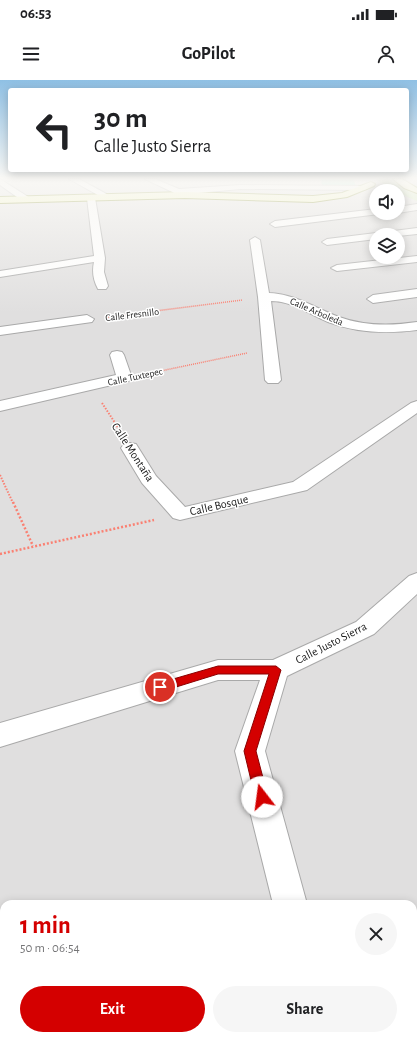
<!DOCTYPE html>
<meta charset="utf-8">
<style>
body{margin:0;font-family:"Alegreya Sans",sans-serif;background:#f6f6f6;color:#202124;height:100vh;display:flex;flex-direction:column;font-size:15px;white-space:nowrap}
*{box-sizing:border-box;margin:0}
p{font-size:13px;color:#757577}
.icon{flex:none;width:22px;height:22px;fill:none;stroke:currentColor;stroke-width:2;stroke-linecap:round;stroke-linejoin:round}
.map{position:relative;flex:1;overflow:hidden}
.panel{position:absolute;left:0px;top:820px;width:417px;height:140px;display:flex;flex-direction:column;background:#fff;border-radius:12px 12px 0 0;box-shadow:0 2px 10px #0003}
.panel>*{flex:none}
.hud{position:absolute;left:8px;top:8px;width:401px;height:84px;border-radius:4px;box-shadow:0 2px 10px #0003;background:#fff;color:#202124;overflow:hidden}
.fabs{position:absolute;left:369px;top:104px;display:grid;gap:8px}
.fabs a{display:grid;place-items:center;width:36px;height:36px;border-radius:50%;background:#fff;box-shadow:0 2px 10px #0003;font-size:20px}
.pin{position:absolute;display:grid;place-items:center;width:34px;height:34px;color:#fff;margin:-17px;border:2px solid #fff;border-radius:50%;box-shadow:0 1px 4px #0007}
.me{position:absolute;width:44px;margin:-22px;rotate:345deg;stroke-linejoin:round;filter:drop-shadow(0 0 3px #0008)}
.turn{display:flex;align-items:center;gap:14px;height:84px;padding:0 20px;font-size:18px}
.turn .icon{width:52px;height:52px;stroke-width:2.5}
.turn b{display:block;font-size:28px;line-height:34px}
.round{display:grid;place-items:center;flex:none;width:42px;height:42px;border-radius:21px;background:#f6f6f6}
.summary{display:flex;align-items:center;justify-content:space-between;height:68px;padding:0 20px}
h1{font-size:24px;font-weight:700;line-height:30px;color:#d40000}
.button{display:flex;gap:8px;margin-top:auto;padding:8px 20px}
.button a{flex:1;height:46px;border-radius:24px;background:#d40000;color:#fff;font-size:16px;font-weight:700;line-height:46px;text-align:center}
.button a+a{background:#f6f6f6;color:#202124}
.status{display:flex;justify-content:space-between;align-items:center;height:28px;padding:0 20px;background:#fff;direction:ltr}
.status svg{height:11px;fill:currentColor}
header{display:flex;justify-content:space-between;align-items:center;height:52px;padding:0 20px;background:#fff;font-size:18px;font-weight:700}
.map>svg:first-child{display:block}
</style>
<div class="status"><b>06:53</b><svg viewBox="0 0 49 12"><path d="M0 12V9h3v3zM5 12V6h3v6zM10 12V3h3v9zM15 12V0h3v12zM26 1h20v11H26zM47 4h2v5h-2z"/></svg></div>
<header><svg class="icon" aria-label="menu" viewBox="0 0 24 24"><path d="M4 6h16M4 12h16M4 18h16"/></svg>GoPilot<svg class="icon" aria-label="person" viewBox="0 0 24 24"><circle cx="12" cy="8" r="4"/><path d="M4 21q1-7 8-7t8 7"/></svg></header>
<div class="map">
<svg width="417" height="960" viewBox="0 0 417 960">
<rect width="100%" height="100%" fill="#f2efe9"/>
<path fill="#e0dfdf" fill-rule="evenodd" d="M0 99H417V960H0ZM376 111H398V133H376ZM376 155H398V177H376ZM4 824H413V956H4Z"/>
<polygon fill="#cdebb0" points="376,99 393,99 417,113 417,121 398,113 398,111 394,111"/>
<polygon fill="#88e0be" points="321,99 353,99 356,106 322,106"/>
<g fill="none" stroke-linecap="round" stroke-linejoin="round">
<g stroke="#a9a9a9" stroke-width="2">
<g id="street">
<polygon points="0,99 30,118 30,122 24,122 0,105"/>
<polygon points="69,99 79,99 112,117 108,120 105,119"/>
<polygon points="145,99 155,99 179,109 240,105 364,106 368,108 364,110 240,109 188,114 188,117 185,118"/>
<path d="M91 115 95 118 105 178 104 192 108 206 106 209H98C93 200 92 191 94 182L0 197V191L94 176 87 118Z"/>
<polygon points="417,124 417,130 398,133 398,127"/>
<polygon points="376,129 376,133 379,134 275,147 270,144 275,141"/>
<polygon points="417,148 417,154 398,156 398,155 381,155 386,152"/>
<polygon points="376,153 380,155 376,155 376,159 327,165 322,162 327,159"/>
<path d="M255 157 260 160 269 213C295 214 315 228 339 237 364 246 390 246 417 242V250C387 254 357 253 328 242 309 234 292 221 271 221L281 300 278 303H268L265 300 258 217 250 160Z"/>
<polygon points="417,176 417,182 337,191 331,188 337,185"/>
<polygon points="417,209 417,217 373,223 367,219 373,215"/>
<polygon points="87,235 94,239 92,242 0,255 0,247"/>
<polygon points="117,271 122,272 124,275 132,298 129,301 0,331 0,321 116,295 110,275 112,272"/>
<polygon points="417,321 417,333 307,410 180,440 173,438 142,403 121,368 124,364 130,363 136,364 156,396 185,427 293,402 411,323"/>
<polygon points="417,493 417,514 374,554 287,596 265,671 307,824 273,824 235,671 260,600 218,600 0,667 0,643 218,580 273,580 356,542 409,496"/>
<polygon points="305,956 345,956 346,960 306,960"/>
</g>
</g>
<g stroke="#707d05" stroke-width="2">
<g id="secondary">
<polygon points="393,99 402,99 417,108 417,113 404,108"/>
<polygon points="371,102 375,104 374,106 347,117 313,122 185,118 0,123 0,117 185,112 313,116 342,113"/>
</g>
</g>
<g stroke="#fa8072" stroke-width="1.5" stroke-dasharray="1 1" stroke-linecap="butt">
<polyline points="108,237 242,220"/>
<polyline points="146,294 247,273"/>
</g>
<g stroke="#fa8072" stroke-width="2" stroke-dasharray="1.5 1.5" stroke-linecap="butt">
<polyline points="102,323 119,349"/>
<polyline points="0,395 13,423"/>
</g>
<g stroke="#fa8072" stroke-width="2.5" stroke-dasharray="2 2" stroke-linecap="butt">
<polyline points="13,422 33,466"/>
<polyline points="0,474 154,440"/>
</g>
<use href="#street" fill="#fff" fill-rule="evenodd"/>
<use href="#secondary" fill="#f7fabf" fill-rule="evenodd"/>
</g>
<linearGradient id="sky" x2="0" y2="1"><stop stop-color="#8fc0e4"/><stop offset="0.42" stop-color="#f9f8f5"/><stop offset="1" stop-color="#f9f8f5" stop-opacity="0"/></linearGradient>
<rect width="417" height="233" fill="url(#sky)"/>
<polygon fill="#d40000" stroke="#8a0000" points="218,586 276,586 281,590 256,671 268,717 266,721 262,722 257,721 255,717 244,671 269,594 218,594 160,612 156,610 154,607 156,604"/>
<g text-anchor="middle" stroke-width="3" stroke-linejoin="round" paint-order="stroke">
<g font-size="10" fill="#222" stroke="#fff">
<text transform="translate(317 231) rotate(23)" y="4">Calle Arboleda</text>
<text transform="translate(132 234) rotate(-7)" y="4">Calle Fresnillo</text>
<text transform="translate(135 296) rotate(-12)" y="4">Calle Tuxtepec</text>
</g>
<g font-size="12" fill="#222" stroke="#fff">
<text transform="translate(133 372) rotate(57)" y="4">Calle Montaña</text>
<text transform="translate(219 425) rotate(-13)" y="4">Calle Bosque</text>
<text transform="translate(331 563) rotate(-27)" y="4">Calle Justo Sierra</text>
</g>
</g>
</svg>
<div class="fabs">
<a><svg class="icon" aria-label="sound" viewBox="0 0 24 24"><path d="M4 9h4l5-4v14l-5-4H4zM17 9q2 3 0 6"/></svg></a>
<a><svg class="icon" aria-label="layers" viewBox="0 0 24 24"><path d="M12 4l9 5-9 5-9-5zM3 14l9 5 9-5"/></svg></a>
</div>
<div class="pin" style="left:160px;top:607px;background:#d93025"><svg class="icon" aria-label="arrive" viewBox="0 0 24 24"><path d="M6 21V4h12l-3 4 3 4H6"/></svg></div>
<svg class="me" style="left:262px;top:717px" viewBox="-20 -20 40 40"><circle r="19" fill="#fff"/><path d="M0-13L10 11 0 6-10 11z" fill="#d40000"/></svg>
<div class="hud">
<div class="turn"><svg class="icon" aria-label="left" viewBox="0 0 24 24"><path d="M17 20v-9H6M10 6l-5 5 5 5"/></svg><div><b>30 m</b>Calle Justo Sierra</div></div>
</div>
<section class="panel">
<div class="summary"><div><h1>1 min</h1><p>50 m · 06:54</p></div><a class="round"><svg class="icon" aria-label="close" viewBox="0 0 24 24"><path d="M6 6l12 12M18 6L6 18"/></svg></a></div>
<div class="button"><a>Exit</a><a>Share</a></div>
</section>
</div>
